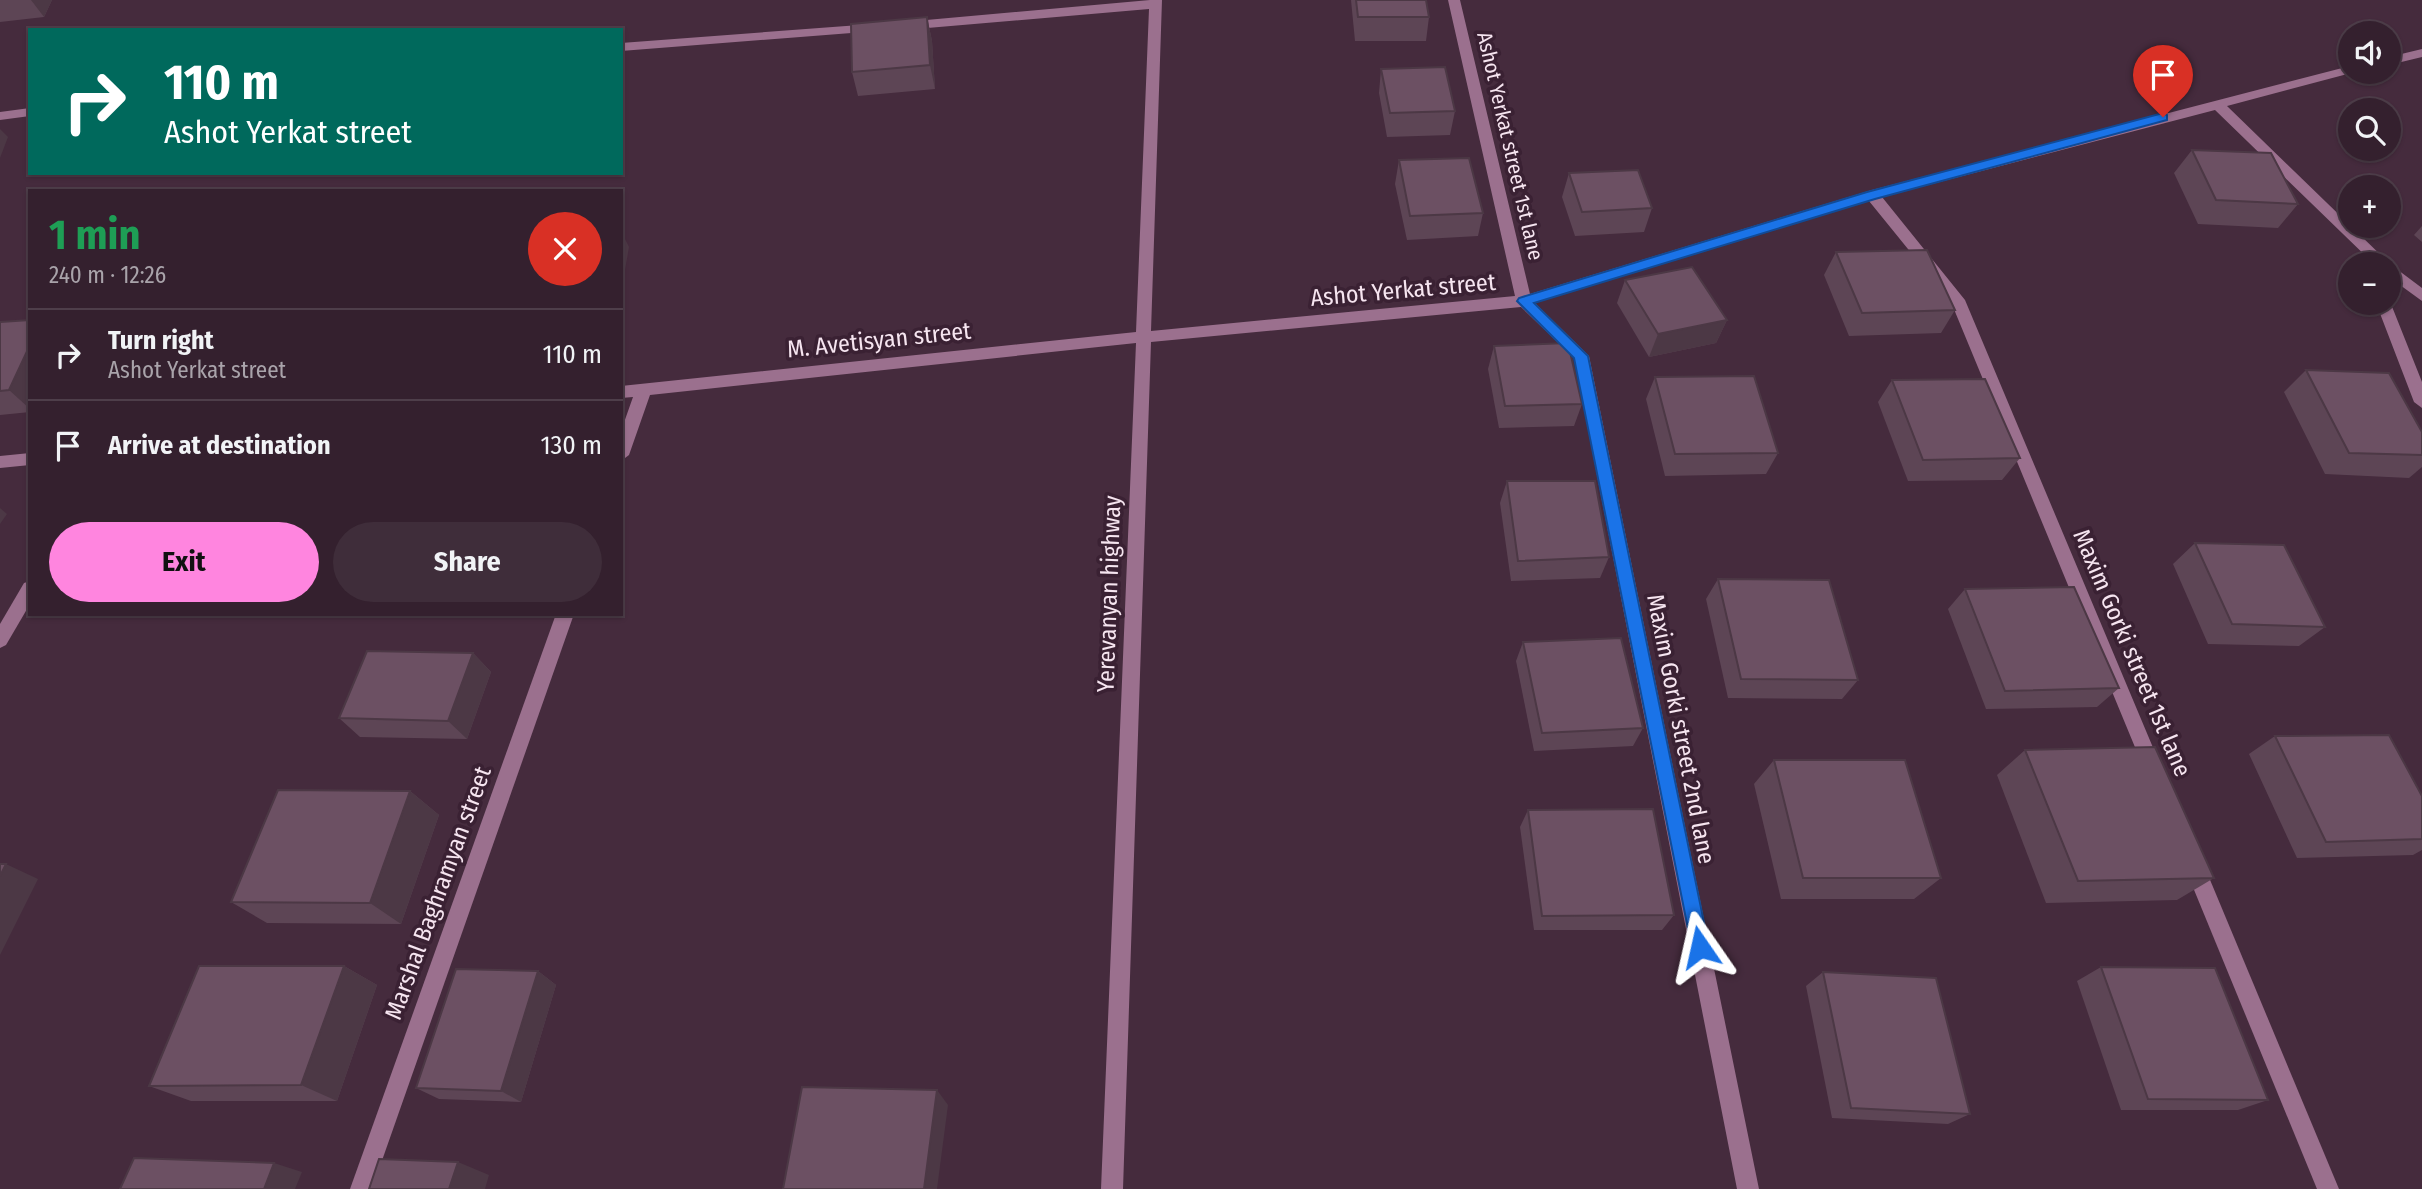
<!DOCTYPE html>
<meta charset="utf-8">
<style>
body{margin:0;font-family:"Fira Sans Condensed",sans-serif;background:#3f2d3a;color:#f1f3f6;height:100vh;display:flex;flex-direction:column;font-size:26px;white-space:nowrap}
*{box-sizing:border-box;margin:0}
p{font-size:23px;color:#a9a3aa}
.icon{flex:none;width:38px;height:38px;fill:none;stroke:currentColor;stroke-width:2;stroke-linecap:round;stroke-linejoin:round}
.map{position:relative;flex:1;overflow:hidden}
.sheet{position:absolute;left:28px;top:189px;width:595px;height:427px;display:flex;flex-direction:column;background:#34202e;border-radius:0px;box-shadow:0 2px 5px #0004,0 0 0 2px #4e3e4a}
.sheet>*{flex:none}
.hud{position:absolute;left:28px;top:28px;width:595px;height:147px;border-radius:0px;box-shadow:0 2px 5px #0004,0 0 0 2px #4e3e4a;background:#00695c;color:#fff;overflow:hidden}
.controls{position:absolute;left:2338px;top:21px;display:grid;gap:14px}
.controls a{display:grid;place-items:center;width:63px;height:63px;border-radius:50%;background:#34202e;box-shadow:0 2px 5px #0004,0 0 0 2px #4e3e4a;font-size:35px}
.pin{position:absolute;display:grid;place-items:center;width:60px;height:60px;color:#fff;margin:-72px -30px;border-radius:50% 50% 50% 0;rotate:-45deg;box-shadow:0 0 7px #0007}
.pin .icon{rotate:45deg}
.me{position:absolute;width:77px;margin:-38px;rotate:349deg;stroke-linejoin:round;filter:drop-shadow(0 0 5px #0008)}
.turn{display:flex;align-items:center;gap:24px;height:147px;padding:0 21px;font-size:32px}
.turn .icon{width:91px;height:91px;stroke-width:2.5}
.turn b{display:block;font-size:49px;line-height:60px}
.round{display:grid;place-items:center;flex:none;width:74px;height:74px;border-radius:37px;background:#3f2d3a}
.headline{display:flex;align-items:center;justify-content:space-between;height:119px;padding:0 21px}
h1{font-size:42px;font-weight:700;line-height:52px;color:#1e9e55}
.cta{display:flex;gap:14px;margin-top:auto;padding:14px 21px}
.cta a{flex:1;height:80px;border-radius:42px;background:#ff85df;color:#111;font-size:28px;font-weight:700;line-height:80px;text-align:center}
.cta a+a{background:#3f2d3a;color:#f1f3f6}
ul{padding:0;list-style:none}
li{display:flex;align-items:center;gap:21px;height:91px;padding:0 21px;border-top:2px solid #4e3e4a}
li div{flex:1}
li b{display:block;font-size:26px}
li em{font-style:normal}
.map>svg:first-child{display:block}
</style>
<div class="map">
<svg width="2422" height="1189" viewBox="0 0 2422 1189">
<rect width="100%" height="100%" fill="#452b3d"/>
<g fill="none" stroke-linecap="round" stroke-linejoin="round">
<g fill="#9b708e" fill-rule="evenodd">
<polygon points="1150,0 1162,0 1151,331 1515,296 1448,0 1460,0 1530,294 1872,190 2350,66 2350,72 2355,72 2227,106 2390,264 2422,288 2422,301 2389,277 2389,264 2374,264 2215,110 1882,197 1965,300 2162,769 2160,775 2153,778 2146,775 2144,769 1951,302 1869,201 1535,303 1589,356 1759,1189 1737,1189 1574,358 1521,307 1151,342 1123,1189 1101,1189 1136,343 650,395 629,455 621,461 621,431 633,397 621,398 621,386 1136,332 1149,9 904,30 898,26 904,22"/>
<polygon points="873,24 877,25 877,31 621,51 621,43"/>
<polygon points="2422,49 2422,57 2389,65 2389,57"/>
<polygon points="30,108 30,116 0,120 0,112"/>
<polygon points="2389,299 2422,382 2422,408 2414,402 2376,303 2389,303"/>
<polygon points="30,453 30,465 0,468 0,456"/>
<polygon points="30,581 30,604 6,645 0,648 0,624 24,583"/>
<polygon points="556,614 574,614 372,1189 350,1189"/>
<polygon points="2193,854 2200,856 2203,863 2339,1189 2317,1189 2183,863 2186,856"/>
</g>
</g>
<g fill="#5d4555">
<polygon points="0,0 52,0 44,17 0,22"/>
<polygon points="1351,0 1426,0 1429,17 1426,41 1355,41"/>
<polygon points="927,17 932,41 935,89 858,96 852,72"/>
<polygon points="1381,69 1455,111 1450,135 1387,137 1379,93"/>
<polygon points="2192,150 2298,204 2278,228 2198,224 2174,173"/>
<polygon points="1399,160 1483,213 1478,236 1407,240 1395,184"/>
<polygon points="1569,173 1652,208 1644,232 1575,236 1562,197"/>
<polygon points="2422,226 2422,242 2414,235"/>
<polygon points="1836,252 1955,310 1941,333 1849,336 1824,275"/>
<polygon points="1625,280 1727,320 1716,343 1649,357 1617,303"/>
<polygon points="30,320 30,412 0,415 0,322"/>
<polygon points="1494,346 1582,404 1574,426 1499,428 1488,369"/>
<polygon points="2306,370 2422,432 2422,467 2409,478 2325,474 2284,392"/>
<polygon points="1655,377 1778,453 1766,474 1665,476 1646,399"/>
<polygon points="1892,380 2020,458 2002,480 1908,481 1878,402"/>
<polygon points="1507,481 1609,557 1600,578 1511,581 1500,503"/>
<polygon points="2195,543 2325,627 2299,646 2208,644 2173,564"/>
<polygon points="1718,579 1858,680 1842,699 1728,698 1706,599"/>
<polygon points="1965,589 2119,688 2097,707 1986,709 1948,609"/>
<polygon points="451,614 511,614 510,616"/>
<polygon points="1523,642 1643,728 1633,746 1534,751 1516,661"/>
<polygon points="473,653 491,672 467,739 360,737 339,718"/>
<polygon points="2275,736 2422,796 2422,850 2413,855 2297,858 2249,754"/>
<polygon points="2025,750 2214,878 2177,900 2046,903 1997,775"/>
<polygon points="1774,760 1941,878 1914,899 1781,899 1754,784"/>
<polygon points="410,791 439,815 401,924 267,923 231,902"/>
<polygon points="1528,810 1674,915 1662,930 1534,930 1520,827"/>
<polygon points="344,966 377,985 337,1101 191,1101 149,1086"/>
<polygon points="2101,967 2268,1100 2238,1110 2121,1110 2077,981"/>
<polygon points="538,971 556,985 521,1102 439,1099 416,1088"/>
<polygon points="1823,972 1970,1114 1948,1124 1832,1118 1806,986"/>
</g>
<g fill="#4c3845">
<polygon points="31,0 52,0 44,17"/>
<polygon points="927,17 932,41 935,89 930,65"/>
<polygon points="0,129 8,137 0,158"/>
<polygon points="621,231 629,247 621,293"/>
<polygon points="1727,320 1716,343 1649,357 1658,334"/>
<polygon points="30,345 30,409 9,390"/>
<polygon points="0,508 7,514 0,524"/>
<polygon points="473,653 491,672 467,739 448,721"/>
<polygon points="410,791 439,815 401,924 370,903"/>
<polygon points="6,864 38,879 0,955 0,876"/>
<polygon points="344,966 377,985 337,1101 301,1085"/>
<polygon points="538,971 556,985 521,1102 501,1091"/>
<polygon points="937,1090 948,1105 937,1189 924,1189"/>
<polygon points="458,1162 489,1175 485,1189 449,1189"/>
<polygon points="274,1163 302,1172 295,1189 264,1189"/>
</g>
<g fill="#6c5063" stroke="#4c3845" stroke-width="2">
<polygon points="1356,0 1426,0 1429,17 1358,17"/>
<polygon points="927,17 930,65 852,72 851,24"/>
<polygon points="1445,67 1455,111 1390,113 1381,69"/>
<polygon points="2192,150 2271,153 2298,204 2216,200"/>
<polygon points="1469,158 1483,213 1410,216 1399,160"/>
<polygon points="1638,170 1652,208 1582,212 1569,173"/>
<polygon points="1927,250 1955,310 1862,313 1836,252"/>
<polygon points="1692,267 1727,320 1658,334 1625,280"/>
<polygon points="30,320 30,345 9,390 0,391 0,322"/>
<polygon points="1568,343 1582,404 1505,406 1494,346"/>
<polygon points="2306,370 2389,373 2422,432 2422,455 2349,453"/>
<polygon points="1754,376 1778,453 1675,454 1655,377"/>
<polygon points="1985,379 2020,458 1923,460 1892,380"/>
<polygon points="1507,481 1595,481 1609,557 1518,561"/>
<polygon points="2195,543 2284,545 2325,627 2232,624"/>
<polygon points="1718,579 1829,580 1858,680 1741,679"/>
<polygon points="2074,587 2119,688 2005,691 1965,589"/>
<polygon points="1621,638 1643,728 1542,733 1523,642"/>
<polygon points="367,651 473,653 448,721 339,718"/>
<polygon points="2389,735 2422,796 2422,839 2326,842 2275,736"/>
<polygon points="2155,747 2214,878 2078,881 2025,750"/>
<polygon points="1774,760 1905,760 1941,878 1803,878"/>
<polygon points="278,790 410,791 370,903 231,902"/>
<polygon points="1653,809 1674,915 1542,916 1528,810"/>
<polygon points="0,864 6,864 0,876"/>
<polygon points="199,966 344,966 301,1085 149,1086"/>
<polygon points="2101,967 2215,968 2268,1100 2148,1099"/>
<polygon points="456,969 538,971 501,1091 416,1088"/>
<polygon points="1823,972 1936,978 1970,1114 1851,1108"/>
<polygon points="802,1087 937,1090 924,1189 783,1189"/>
<polygon points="134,1158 274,1163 264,1189 120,1189"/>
<polygon points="379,1159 458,1162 449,1189 369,1189"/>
</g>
<polygon fill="#1a73e8" stroke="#114b97" stroke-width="2" points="2163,113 2167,115 2167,120 1875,199 1534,303 1588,356 1709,947 1706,954 1700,956 1693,954 1574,358 1517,301 1519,298 1867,192"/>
<g text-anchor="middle" stroke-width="7" stroke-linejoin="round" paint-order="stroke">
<g font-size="21" fill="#f6e5f0" stroke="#3a2133">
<text transform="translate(1510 146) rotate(77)" y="7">Ashot Yerkat street 1st lane</text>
</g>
<g font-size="24" fill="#f6e5f0" stroke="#3a2133">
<text transform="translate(1403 290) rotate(-5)" y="8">Ashot Yerkat street</text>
<text transform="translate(879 340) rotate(-6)" y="8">M. Avetisyan street</text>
<text transform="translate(1109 594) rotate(-88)" y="8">Yerevanyan highway</text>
<text transform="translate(2132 653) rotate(67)" y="8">Maxim Gorki street 1st lane</text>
<text transform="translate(1681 729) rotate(79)" y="8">Maxim Gorki street 2nd lane</text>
<text transform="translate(438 893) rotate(-70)" y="8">Marshal Baghramyan street</text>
</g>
</g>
</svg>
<div class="controls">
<a><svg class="icon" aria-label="sound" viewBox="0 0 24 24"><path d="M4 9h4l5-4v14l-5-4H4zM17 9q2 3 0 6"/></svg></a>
<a><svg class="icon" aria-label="search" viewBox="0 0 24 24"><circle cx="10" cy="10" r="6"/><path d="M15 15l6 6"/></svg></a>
<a>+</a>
<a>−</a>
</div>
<div class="pin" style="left:2163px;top:117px;background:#d93025"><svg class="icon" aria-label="arrive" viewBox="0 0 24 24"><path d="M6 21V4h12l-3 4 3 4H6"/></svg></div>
<svg class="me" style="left:1700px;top:947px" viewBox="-20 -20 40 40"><path d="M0-17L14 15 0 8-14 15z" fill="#1a73e8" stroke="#fff" stroke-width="4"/></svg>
<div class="hud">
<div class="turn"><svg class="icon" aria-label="right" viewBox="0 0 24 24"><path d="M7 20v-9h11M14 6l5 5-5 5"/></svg><div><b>110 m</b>Ashot Yerkat street</div></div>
</div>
<section class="sheet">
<div class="headline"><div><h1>1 min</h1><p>240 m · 12:26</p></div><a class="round" style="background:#d93025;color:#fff"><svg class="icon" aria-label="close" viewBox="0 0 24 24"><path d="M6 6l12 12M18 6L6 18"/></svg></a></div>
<ul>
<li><svg class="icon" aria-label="right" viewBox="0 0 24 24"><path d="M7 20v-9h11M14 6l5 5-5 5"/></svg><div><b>Turn right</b><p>Ashot Yerkat street</p></div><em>110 m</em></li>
<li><svg class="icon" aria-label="arrive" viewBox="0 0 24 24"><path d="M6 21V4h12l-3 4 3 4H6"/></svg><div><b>Arrive at destination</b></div><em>130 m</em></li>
</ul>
<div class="cta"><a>Exit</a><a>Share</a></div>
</section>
</div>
